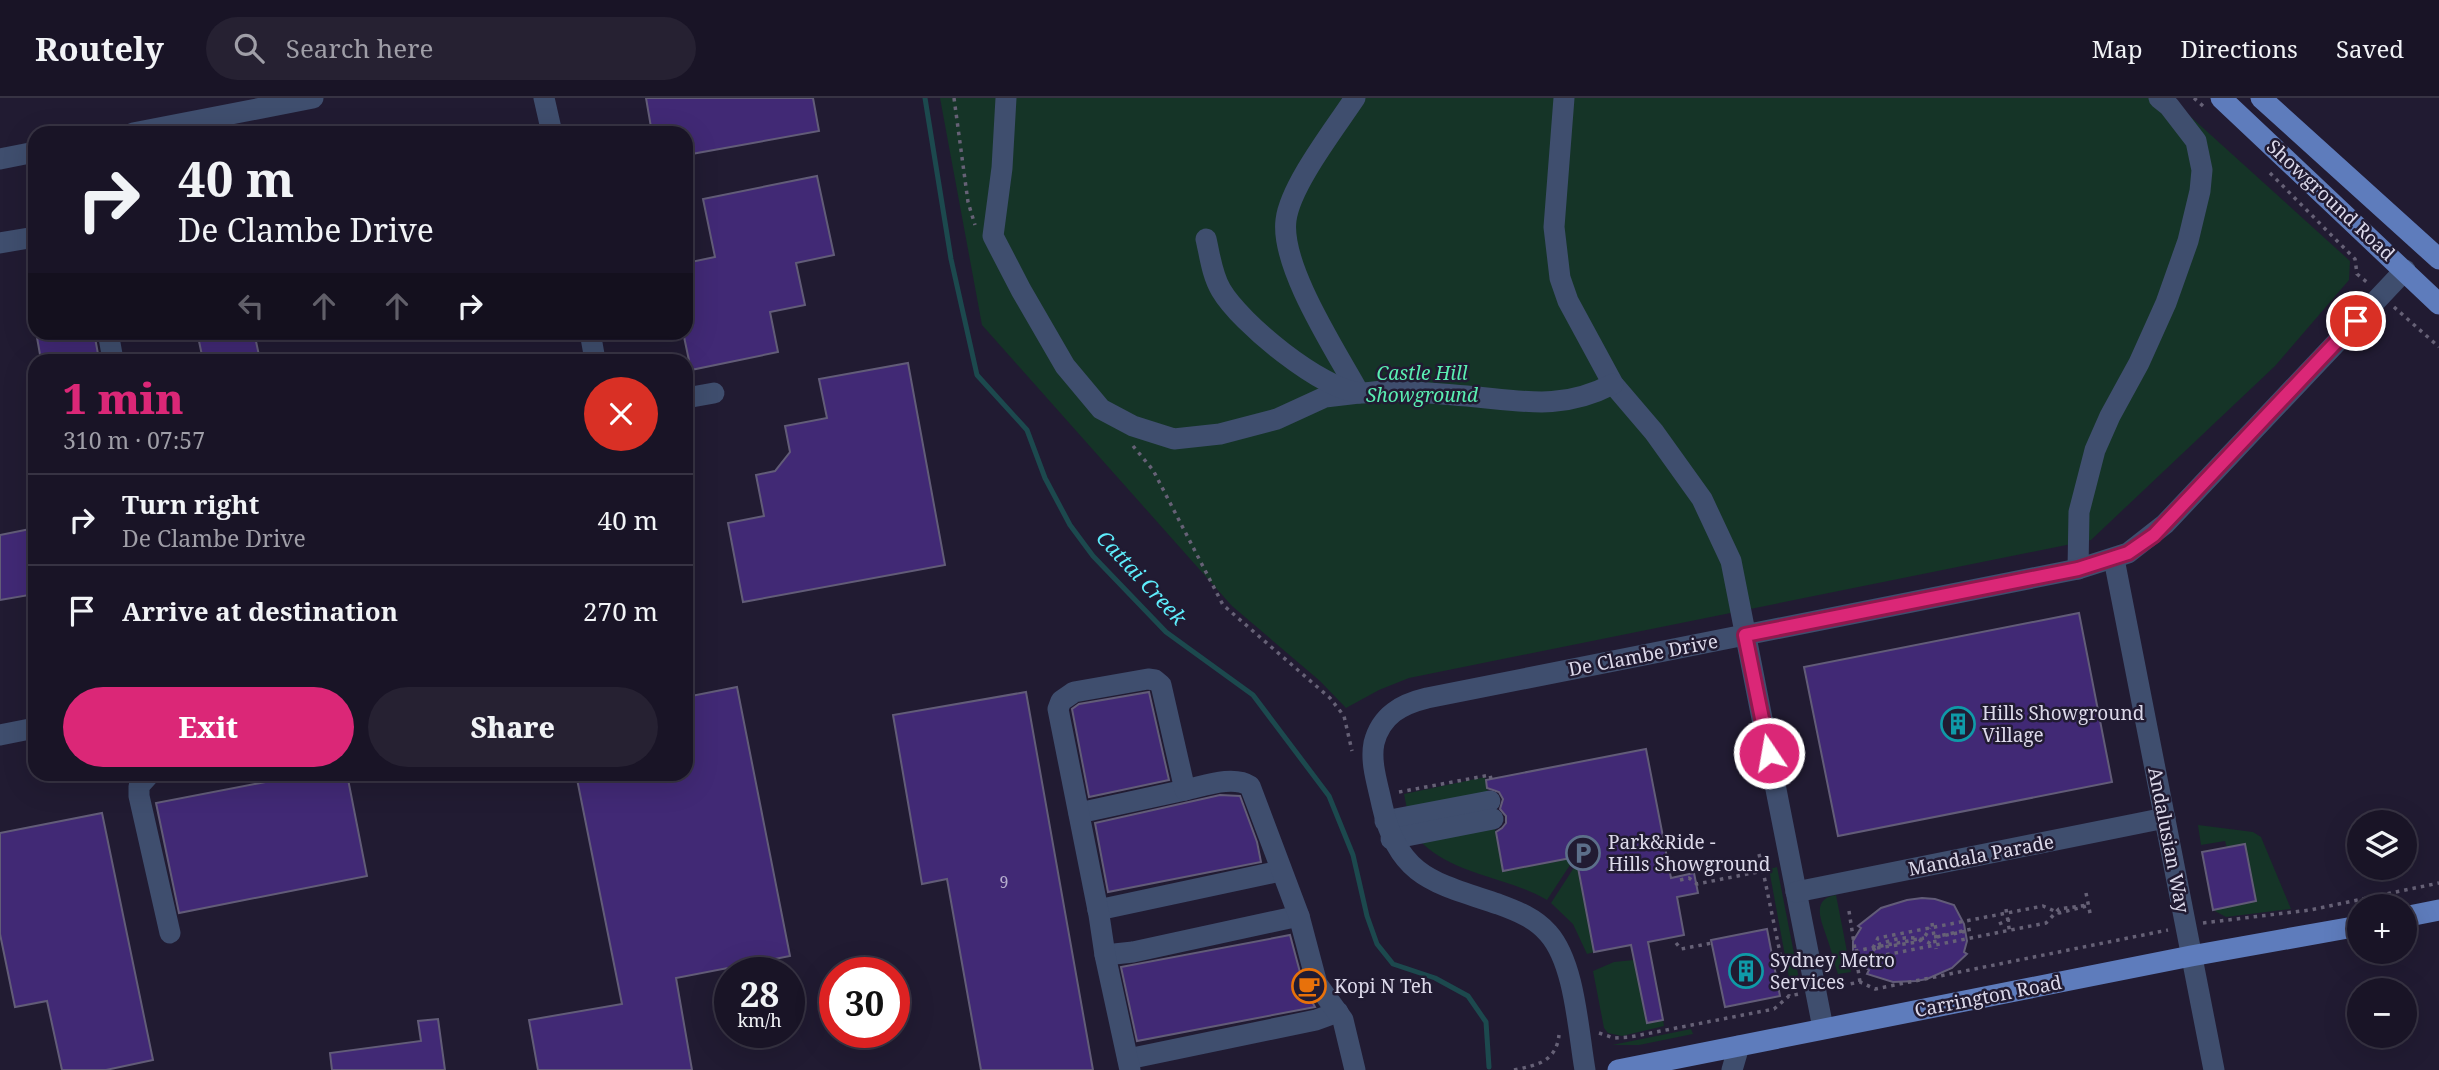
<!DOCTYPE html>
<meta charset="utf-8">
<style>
body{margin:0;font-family:"Noto Serif",serif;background:#262132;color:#f1f3f6;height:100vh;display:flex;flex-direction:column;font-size:26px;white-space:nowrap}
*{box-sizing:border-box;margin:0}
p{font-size:23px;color:#9f9ea7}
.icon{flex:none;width:38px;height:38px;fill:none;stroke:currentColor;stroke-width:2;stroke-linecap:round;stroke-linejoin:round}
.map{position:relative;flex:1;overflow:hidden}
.sheet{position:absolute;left:28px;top:256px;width:665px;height:427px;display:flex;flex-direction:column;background:#191426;border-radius:21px;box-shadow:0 7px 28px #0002,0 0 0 2px #373343}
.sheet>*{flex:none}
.guide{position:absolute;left:28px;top:28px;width:665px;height:214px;border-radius:21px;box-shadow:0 7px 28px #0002,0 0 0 2px #373343;background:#191426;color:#f1f3f6;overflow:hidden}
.tools{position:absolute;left:2347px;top:712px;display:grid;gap:14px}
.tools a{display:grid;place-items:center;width:70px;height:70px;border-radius:50%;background:#191426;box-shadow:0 7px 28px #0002,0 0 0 2px #373343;font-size:35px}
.speed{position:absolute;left:714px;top:859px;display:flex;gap:14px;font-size:35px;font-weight:700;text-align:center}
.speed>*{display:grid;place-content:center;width:91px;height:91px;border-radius:50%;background:#191426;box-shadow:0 7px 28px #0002,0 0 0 2px #373343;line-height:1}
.speed small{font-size:18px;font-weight:400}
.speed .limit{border:10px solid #d22;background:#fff;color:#111}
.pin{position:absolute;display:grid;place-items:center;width:60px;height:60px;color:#fff;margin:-30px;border:4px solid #fff;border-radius:50%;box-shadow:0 2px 7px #0007}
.me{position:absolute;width:77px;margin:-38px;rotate:348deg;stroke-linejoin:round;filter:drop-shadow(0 0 5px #0008)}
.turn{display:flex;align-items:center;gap:24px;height:147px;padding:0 35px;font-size:32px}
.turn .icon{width:91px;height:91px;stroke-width:2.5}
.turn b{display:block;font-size:49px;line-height:60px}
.lanes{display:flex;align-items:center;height:66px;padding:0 35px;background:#0003;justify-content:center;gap:35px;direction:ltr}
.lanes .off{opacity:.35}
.round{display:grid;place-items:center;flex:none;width:74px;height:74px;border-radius:37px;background:#262132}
.summary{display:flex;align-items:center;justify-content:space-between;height:119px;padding:0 35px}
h1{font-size:42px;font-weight:800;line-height:52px;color:#db2777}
.cta{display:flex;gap:14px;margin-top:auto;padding:14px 35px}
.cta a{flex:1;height:80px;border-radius:42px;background:#db2777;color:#fff;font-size:28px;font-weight:800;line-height:80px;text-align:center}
.cta a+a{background:#262132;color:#f1f3f6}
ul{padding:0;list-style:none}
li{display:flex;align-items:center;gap:21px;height:91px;padding:0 35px;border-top:2px solid #373343}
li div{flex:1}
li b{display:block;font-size:26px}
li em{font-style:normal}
header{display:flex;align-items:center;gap:42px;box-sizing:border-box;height:98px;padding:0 35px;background:#191426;border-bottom:2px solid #373343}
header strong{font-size:33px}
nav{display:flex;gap:38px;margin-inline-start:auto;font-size:24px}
.search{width:490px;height:63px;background:#262132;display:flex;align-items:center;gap:18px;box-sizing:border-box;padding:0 24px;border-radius:38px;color:#9f9ea7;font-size:26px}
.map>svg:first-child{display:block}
</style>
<header>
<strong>Routely</strong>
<div class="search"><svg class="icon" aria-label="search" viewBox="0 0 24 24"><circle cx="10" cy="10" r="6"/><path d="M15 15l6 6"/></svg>Search here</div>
<nav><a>Map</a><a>Directions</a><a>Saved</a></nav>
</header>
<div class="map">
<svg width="2439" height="972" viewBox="0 0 2439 972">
<rect width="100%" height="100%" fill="#211b32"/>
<g fill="#153427">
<polygon points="940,0 2170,0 2350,163 2349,182 2275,268 2091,442 1409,580 1379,592 1346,610 1320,583 1232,508 982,227"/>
<polygon points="1485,679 1488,695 1407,711 1404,696"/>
<path d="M1494 724 1503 773 1569 761 1570 767 1547 802C1508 779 1455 777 1422 745Z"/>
<polygon points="2198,727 2253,734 2261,739 2291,811 2226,819 2213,812 2256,803 2245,747 2227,750 2225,743 2201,747"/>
<polygon points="1577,765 1594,854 1587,856 1573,826 1551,805"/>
<polygon points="1777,769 1798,876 1797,884 1790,885 1769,771"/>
<path d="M1836 797 1851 874 1838 876C1834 865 1832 854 1828 843 1824 828 1808 801 1836 797Z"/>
<polygon points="1634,862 1647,924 1663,922 1664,928 1622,938 1608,935 1604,930 1593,873 1614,864"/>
<polygon points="1691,931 1693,936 1639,947 1612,947"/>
</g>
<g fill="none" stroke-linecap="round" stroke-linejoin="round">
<polyline stroke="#1c494e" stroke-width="5" points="925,0 951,161 977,277 1027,332 1045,380 1070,427 1093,458 1166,534 1253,597 1329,698 1353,757 1367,818 1377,846 1393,866 1435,880 1468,898 1486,924 1489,969"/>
</g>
<g fill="#412975" stroke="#625c78" stroke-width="2">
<polygon points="646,0 813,0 819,33 686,57 686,35 652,35"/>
<polygon points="817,78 834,157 796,165 805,207 770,214 778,254 691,272 683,234 686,234 686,165 715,159 703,101"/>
<polygon points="36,234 94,234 98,256 65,262 41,262"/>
<polygon points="197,234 254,234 260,262 203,262"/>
<polygon points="908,265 945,467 743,504 728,425 764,418 756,377 775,373 790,354 785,328 827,320 819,281"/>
<polygon points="35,430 35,496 0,502 0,437"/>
<polygon points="2079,515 2112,684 1838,738 1804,569"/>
<polygon points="737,589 790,858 676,880 692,972 538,972 529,922 622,906 577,681 604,676 686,676 686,599"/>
<polygon points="1026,594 1093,972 981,972 947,781 922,786 893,617"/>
<polygon points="1149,594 1169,682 1089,699 1072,611 1079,606"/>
<polygon points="1646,651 1671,780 1694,775 1698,795 1677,799 1684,837 1648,844 1663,922 1647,925 1631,847 1594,854 1576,759 1503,773 1496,734 1502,730 1506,725 1506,718 1500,711 1503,701 1499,694 1487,690 1486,682"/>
<polygon points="307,676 347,676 367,778 179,815 156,705"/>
<polygon points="1220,697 1240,698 1257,744 1261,764 1108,794 1095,725"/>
<polygon points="102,715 153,962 106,972 62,972 47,903 15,909 0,836 0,735"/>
<polygon points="2245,746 2256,803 2213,812 2202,754"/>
<polygon points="1922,800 1935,801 1954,807 1964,826 1967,843 1964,854 1967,856 1952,870 1927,881 1916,883 1893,884 1867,876 1869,872 1858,865 1853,856 1853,843 1861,830 1858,828 1881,810 1907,802"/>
<polygon points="1767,831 1780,898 1725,909 1711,842"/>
<polygon points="1290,837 1304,889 1315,909 1137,943 1121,869"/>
<polygon points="438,921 445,972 332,972 330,955 421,943 418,923"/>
</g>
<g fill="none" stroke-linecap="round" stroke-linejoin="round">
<g stroke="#666176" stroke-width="3.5" stroke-dasharray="3.5 5" stroke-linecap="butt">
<polyline points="954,0 968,104 975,127"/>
<polyline points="2194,0 2203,8"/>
<polyline points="2270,75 2355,161 2357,176 2368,185"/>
<polyline points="2394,209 2439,249"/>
<polyline points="1133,348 1153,372 1223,507 1330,600 1344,618 1352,653"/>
<polyline points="1399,694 1490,677 1491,681"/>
<polyline points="1759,756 1763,773"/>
<polyline points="1680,782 1689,780 1697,786 1763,773 1789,898"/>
<polyline points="2086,795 2091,820"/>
<polyline points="2006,811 2010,836"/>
<polyline points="1849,813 1860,884"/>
<polyline points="1932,825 1936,851"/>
<polyline points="2203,825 2310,812 2439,785"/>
<polyline points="1999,826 2008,822 2014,823"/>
<polyline points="1934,839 1972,831"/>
<polyline points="1937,839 1967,833"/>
<polyline points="1676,845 1681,851 1712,845"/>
<path d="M1878 847C1895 840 1917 835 1932 847"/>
<polyline points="1873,850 1880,858 2046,825 2059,811 2088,807"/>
<polyline points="1873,850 1878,840 1883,839 2043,808 2059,815 2087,808"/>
<polyline points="1877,850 1918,844 1924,840 1930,830"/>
<polyline points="1855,853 1924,840"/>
<polyline points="1834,889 1860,884 1875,891 2168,832"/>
<polyline points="1599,935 1614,940 1630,939 1774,911 1789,898 1799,896"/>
<path d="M1514 972C1537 967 1556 964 1559 937"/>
</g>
<g stroke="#3f4e6e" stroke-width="21">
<polyline points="544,0 552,35"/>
<path d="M1006 0 1002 70 993 138 1021 192 1065 268 1101 311 1133 328 1174 341 1220 336 1277 321 1325 299 1359 295C1336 253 1280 168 1286 122 1290 88 1335 30 1355 0"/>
<polyline points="1564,0 1554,129 1560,180 1568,203 1613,286 1654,334 1702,401 1731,463 1823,930"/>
<polyline points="133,35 313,0"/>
<polyline points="0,61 35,54"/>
<path d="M1206 141C1210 158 1212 177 1221 192 1241 226 1321 291 1360 295 1369 295 1378 293 1387 293 1414 293 1441 296 1467 298 1523 303 1561 313 1613 286"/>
<polyline points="0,145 35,139"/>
<polyline points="108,234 113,262"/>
<polyline points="590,234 595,262"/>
<polyline points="686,300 714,295"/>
<polyline points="2114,461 2214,972"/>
<polyline points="2078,471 2079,414 2095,352 2110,318 2139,265 2166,205 2188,143 2200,93 2202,72 2196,43 2169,8 2159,0"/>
<polyline points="0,637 35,630"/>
<polyline points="148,678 139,688 139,698 170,835"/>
<polyline points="1079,715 1185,692"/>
<polyline points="1385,723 1490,703"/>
<polyline points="1391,741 1493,721"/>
<polyline points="1796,794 2165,720"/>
<polyline points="1098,812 1280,773"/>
<polyline points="1105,857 1133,854 1299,818"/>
<polyline points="1128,961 1316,922 1338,914"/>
<path d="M1130 972 1105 857 1099 817 1058 611 1061 603 1074 594 1148 581 1155 582 1161 587 1185 692C1204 688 1233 677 1250 688L1299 818 1317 886 1343 922 1355 972"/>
<path d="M1585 972C1578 932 1575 865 1548 835 1535 820 1517 813 1498 806 1436 785 1398 780 1382 707 1378 687 1370 665 1374 645 1381 617 1402 606 1427 600L2078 471 2128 455 2165 426 2405 172"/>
<polyline points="1732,972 1739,948"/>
</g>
<g stroke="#5e7cbc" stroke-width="21">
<polyline points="2221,0 2439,206"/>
<polyline points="2261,0 2439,161"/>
<polyline points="2404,819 2439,812"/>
<polyline points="1618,972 2191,858 2359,828"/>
</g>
</g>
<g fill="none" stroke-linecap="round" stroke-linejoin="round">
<g stroke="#8e194d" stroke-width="18">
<polyline id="route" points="1769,655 1745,537 2078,471 2128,455 2154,437 2356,223"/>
</g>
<use href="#route" stroke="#db2777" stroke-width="12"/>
</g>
<defs>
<g id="building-ring" transform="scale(1.75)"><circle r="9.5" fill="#211b32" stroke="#0f9aa8" stroke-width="1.5"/><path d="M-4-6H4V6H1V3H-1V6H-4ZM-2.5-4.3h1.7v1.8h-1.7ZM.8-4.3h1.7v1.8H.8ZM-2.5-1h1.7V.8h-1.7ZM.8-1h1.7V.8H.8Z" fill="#0f9aa8"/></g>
<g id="parking-ring" transform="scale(1.75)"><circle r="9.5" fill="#211b32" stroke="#5c6f8a" stroke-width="1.5"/><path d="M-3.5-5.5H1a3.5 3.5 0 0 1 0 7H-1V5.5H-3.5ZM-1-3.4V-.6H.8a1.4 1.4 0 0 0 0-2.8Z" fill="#5c6f8a"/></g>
<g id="cafe-ring" transform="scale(1.75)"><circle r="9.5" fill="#211b32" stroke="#e8710a" stroke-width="1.5"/><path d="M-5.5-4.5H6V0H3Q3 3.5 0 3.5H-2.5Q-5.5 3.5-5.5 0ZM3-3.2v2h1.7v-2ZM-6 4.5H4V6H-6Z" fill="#e8710a"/></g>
</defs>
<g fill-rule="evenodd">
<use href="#building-ring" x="1958" y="626"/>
<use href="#parking-ring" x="1583" y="755"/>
<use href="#building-ring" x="1746" y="873"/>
<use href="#cafe-ring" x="1309" y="888"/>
</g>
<g text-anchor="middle" stroke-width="5" stroke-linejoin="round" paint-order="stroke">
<g font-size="16" fill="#b5adcd">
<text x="1004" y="790">9</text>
</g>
<g font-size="19" fill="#dcd9ea" stroke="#211b32">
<text transform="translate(2331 102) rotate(43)" y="7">Showground Road</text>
<text transform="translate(1643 557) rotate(-11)" y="7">De Clambe Drive</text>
<text transform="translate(2169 742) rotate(79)" y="7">Andalusian Way</text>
<text transform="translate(1981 757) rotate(-11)" y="7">Mandala Parade</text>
<text transform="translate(1988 898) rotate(-11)" y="7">Carrington Road</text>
</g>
<g font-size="19" font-style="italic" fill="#5aeeb2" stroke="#211b32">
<text x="1422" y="282">Castle Hill<tspan x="1422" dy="22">Showground</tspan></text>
</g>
<g font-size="19" fill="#dcd9ea" stroke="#211b32" text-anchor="start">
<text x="1982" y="622">Hills Showground<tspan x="1982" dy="22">Village</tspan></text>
<text x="1608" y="751">Park&amp;Ride -<tspan x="1608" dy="22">Hills Showground</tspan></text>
<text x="1770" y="869">Sydney Metro<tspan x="1770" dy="22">Services</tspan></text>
<text x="1334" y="895">Kopi N Teh</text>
</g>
<g font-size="21" font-style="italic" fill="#5eedfc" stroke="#211b32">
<text transform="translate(1141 480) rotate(47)" y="7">Cattai Creek</text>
</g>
</g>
</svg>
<div class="tools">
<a><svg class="icon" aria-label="layers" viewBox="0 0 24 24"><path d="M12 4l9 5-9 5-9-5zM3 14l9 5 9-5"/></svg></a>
<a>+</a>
<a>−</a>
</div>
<div class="speed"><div>28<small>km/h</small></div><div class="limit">30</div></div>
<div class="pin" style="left:2356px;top:223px;background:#d93025"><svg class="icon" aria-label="arrive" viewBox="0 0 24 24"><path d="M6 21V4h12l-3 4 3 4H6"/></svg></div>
<svg class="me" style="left:1769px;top:655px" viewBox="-20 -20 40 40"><circle r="17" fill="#db2777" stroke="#fff" stroke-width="3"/><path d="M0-11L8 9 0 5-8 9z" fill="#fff"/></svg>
<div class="guide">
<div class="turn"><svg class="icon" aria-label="right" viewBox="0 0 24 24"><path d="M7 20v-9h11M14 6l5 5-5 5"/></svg><div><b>40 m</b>De Clambe Drive</div></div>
<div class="lanes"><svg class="icon off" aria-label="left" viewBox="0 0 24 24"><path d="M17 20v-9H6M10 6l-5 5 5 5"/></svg><svg class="icon off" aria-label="ahead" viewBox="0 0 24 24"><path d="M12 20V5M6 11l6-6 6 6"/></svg><svg class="icon off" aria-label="ahead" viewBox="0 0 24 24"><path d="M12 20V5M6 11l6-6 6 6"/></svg><svg class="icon" aria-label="right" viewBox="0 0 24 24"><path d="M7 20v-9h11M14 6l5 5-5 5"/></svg></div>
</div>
<section class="sheet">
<div class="summary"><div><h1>1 min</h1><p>310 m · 07:57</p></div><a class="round" style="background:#d93025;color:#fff"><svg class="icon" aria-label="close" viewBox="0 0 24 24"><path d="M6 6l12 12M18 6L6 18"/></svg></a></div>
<ul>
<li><svg class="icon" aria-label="right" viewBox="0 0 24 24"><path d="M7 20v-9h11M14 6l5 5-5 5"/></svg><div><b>Turn right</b><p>De Clambe Drive</p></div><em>40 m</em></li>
<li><svg class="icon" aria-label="arrive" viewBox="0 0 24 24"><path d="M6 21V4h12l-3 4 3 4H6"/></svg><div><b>Arrive at destination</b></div><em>270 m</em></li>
</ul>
<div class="cta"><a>Exit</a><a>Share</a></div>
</section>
</div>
